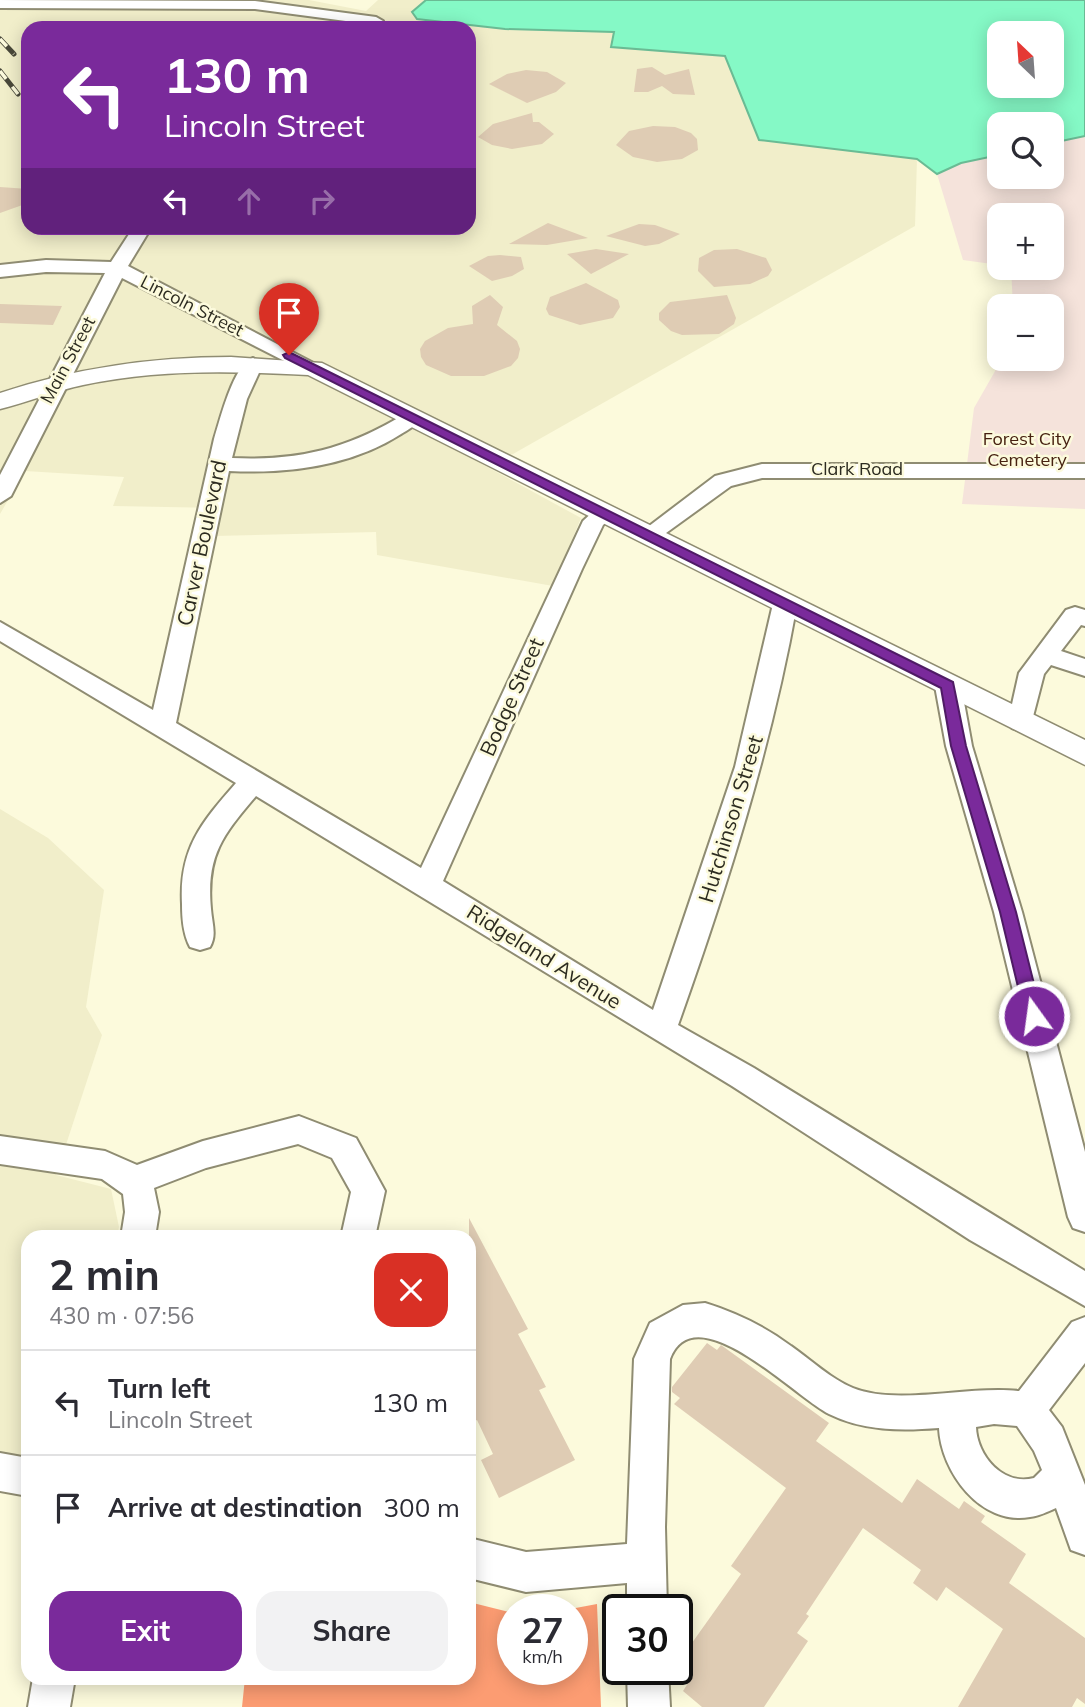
<!DOCTYPE html>
<meta charset="utf-8">
<style>
body{margin:0;font-family:Mulish,sans-serif;background:#f2f2f3;color:#2b2b33;height:100vh;display:flex;flex-direction:column;font-size:26px;white-space:nowrap}
*{box-sizing:border-box;margin:0}
p{font-size:23px;color:#7c7c81}
.icon{flex:none;width:38px;height:38px;fill:none;stroke:currentColor;stroke-width:2;stroke-linecap:round;stroke-linejoin:round}
.map{position:relative;flex:1;overflow:hidden}
.drawer{position:absolute;left:21px;top:1230px;width:455px;height:455px;display:flex;flex-direction:column;background:#fff;border-radius:21px;box-shadow:0 4px 18px #0003}
.drawer>*{flex:none}
.banner{position:absolute;left:21px;top:21px;width:455px;height:214px;border-radius:21px;box-shadow:0 4px 18px #0003;background:#7a2a9b;color:#fff;overflow:hidden}
.needle{width:46px;rotate:335deg}
.buttons{position:absolute;left:987px;top:21px;display:grid;gap:14px}
.buttons a{display:grid;place-items:center;width:77px;height:77px;border-radius:14px;background:#fff;box-shadow:0 4px 18px #0003;font-size:35px}
.speed{position:absolute;left:497px;top:1594px;display:flex;gap:14px;font-size:35px;font-weight:700;text-align:center}
.speed>*{display:grid;place-content:center;width:91px;height:91px;border-radius:50%;background:#fff;box-shadow:0 4px 18px #0003;line-height:1}
.speed small{font-size:18px;font-weight:400}
.speed .limit{border:4px solid #111;border-radius:10px;background:#fff;color:#111}
.pin{position:absolute;display:grid;place-items:center;width:60px;height:60px;color:#fff;margin:-72px -30px;border-radius:50% 50% 50% 0;rotate:-45deg;box-shadow:0 0 7px #0007}
.pin .icon{rotate:45deg}
.me{position:absolute;width:77px;margin:-38px;rotate:346deg;stroke-linejoin:round;filter:drop-shadow(0 0 5px #0008)}
.turn{display:flex;align-items:center;gap:24px;height:147px;padding:0 28px;font-size:32px}
.turn .icon{width:91px;height:91px;stroke-width:2.5}
.turn b{display:block;font-size:49px;line-height:60px}
.lanes{display:flex;align-items:center;height:66px;padding:0 28px;background:#0003;justify-content:center;gap:35px;direction:ltr}
.lanes .off{opacity:.35}
.round{display:grid;place-items:center;flex:none;width:74px;height:74px;border-radius:21px;background:#f2f2f3}
.summary{display:flex;align-items:center;justify-content:space-between;height:119px;padding:0 28px}
h1{font-size:42px;font-weight:700;line-height:52px}
.action{display:flex;gap:14px;margin-top:auto;padding:14px 28px}
.action a{flex:1;height:80px;border-radius:21px;background:#7a2a9b;color:#fff;font-size:28px;font-weight:700;line-height:80px;text-align:center}
.action a+a{background:#f2f2f3;color:#2b2b33}
ul{padding:0;list-style:none}
li{display:flex;align-items:center;gap:21px;height:105px;padding:0 28px;border-top:2px solid #e1e1e2}
li div{flex:1}
li b{display:block;font-size:26px}
li em{font-style:normal}
.map>svg:first-child{display:block}
</style>
<div class="map">
<svg width="1085" height="1707" viewBox="0 0 1085 1707">
<rect width="100%" height="100%" fill="#fcfadc"/>
<g fill="#f1eeca" fill-rule="evenodd">
<path d="M0 0H309L366 11 378 0H426L412 12 505 29 615 32 612 47 725 56 759 140 917 159 915 226 513 454 480 463 581 518 553 586 377 555 376 532 214 536 220 508 113 506 124 477 25 471 0 514ZM28 28H469V228H28Z"/>
<polygon points="0,809 48,838 104,890 86,1007 102,1035 56,1175 111,1189 119,1227 117,1237 28,1237 28,1488 0,1485"/>
</g>
<path fill="#f5e3db" fill-rule="evenodd" d="M426 0H1085V509L962 504 974 408 1002 359H1052V306H1013L1011 268H1052V215H999V265L963 260 937 174 917 159 759 140 725 56 611 47 614 32 505 29 417 19 412 12ZM999 33H1052V86H999ZM999 124H1052V177H999Z"/>
<polygon fill="#fc9c72" points="469,1602 513,1613 513,1670 572,1670 572,1610 565,1610 597,1604 601,1707 242,1707 245,1678 469,1678"/>
<path fill="#85f9c6" stroke="#6abb94" stroke-width="2" fill-rule="evenodd" d="M426 0H1085V136L1052 143V124H999V155L961 163 937 174 917 159 759 140 725 56 611 47 614 32 505 29 417 19 412 12ZM999 33H1052V86H999Z"/>
<g fill="#dfccb4">
<polygon points="652,67 665,75 689,69 695,95 673,94 662,86 648,92 634,92 637,69"/>
<polygon points="526,70 547,72 566,83 556,92 527,103 489,84 507,74"/>
<polygon points="532,113 533,122 539,122 554,134 542,144 512,149 492,145 478,137 493,124"/>
<polygon points="653,126 675,127 691,133 697,139 698,150 682,159 657,162 633,157 616,145 629,131"/>
<polygon points="0,187 28,189 28,203 0,213"/>
<polygon points="548,223 588,238 547,245 509,244"/>
<polygon points="639,224 655,225 680,234 659,244 645,246 606,236"/>
<polygon points="596,249 629,254 591,274 567,254"/>
<polygon points="737,249 766,258 772,270 768,276 750,284 714,287 698,271 699,258 714,250"/>
<polygon points="500,255 521,257 524,269 512,276 492,281 469,266 488,256"/>
<polygon points="586,283 618,300 620,307 613,318 580,325 549,315 546,309 550,297"/>
<polygon points="490,295 503,307 497,325 517,341 520,349 518,358 511,366 484,376 451,376 426,365 421,357 420,349 425,341 448,328 473,324 472,306"/>
<polygon points="727,295 736,318 734,324 719,334 682,335 671,331 659,320 659,313 670,302"/>
<polygon points="0,304 62,306 53,325 0,323"/>
<polygon points="469,1218 528,1329 518,1334 546,1387 539,1390 575,1460 499,1498 481,1460 493,1454 477,1420 469,1424"/>
<polygon points="707,1343 717,1350 721,1345 829,1423 816,1441 902,1503 917,1479 959,1509 964,1501 985,1516 981,1522 1026,1554 1009,1583 1085,1638 1085,1704 1077,1698 1072,1707 958,1707 1003,1629 946,1587 937,1601 913,1583 921,1570 863,1528 806,1614 809,1616 797,1633 808,1641 764,1707 702,1707 683,1691 690,1680 677,1669 677,1664 741,1574 731,1566 786,1488 674,1404 680,1398 672,1392 672,1387"/>
</g>
<g fill="none" stroke-linecap="round" stroke-linejoin="round">
<g stroke="#8f8c72" stroke-width="4">
<g id="minor">
<polygon points="0,0 255,1 376,17 383,21 376,25 255,9 0,8"/>
<polygon points="133,228 151,228 128,266 323,368 313,374 306,372 122,278 11,496 0,503 0,475 105,273 46,272 0,277 0,265 46,260 111,262"/>
<path d="M253 358 263 364 247 399 232 458C299 461 347 449 405 414L412 412 423 418C417 425 409 429 401 434 351 466 288 474 229 471L176 723 421 868 583 521 596 509H612L615 514 603 525 582 569 443 881 653 1010 735 767 773 604 777 599H793L797 604C771 749 727 887 678 1025L754 1068 1085 1271V1306L970 1240 732 1086 256 796C223 835 206 855 211 909 212 923 217 935 210 947L200 950 190 947C183 934 182 918 182 904 179 849 201 823 236 783L0 641V622L153 710 214 439C220 420 234 363 253 358Z"/>
<polygon points="762,464 1085,464 1085,478 762,478 731,486 655,541 647,543 636,536 715,476"/>
<polygon points="1075,607 1085,610 1085,626 1081,625 1061,651 1085,659 1085,676 1051,665 1044,674 1030,728 1021,731 1012,728 1008,722 1019,673 1066,610"/>
<polygon points="948,678 957,680 961,686 972,746 1022,912 1085,1152 1085,1232 1073,1228 1068,1217 994,912 946,746 935,686 939,680"/>
<polygon points="299,1116 356,1138 385,1191 375,1237 341,1237 351,1192 332,1158 298,1144 206,1168 154,1188 159,1212 155,1237 121,1237 125,1212 123,1194 102,1179 0,1164 0,1136 105,1151 137,1165 203,1141"/>
<path d="M705 1303C737 1313 764 1326 791 1346 811 1360 831 1379 853 1388 897 1406 970 1385 1019 1391L1072 1322 1085 1317V1363L1049 1410 1062 1427 1085 1485V1555L1071 1550 1056 1508C1047 1512 1039 1516 1030 1517 981 1526 941 1472 939 1428 901 1431 863 1431 829 1414 795 1397 695 1293 670 1359L665 1527 667 1610H627V1583L526 1592 469 1578V1538L526 1552 627 1544 634 1359 650 1323 683 1305ZM994 1424 1017 1426 1034 1451 1042 1470 1034 1478C1003 1486 977 1456 976 1427Z"/>
<polygon points="0,1453 28,1458 28,1496 0,1491"/>
<polygon points="627,1670 668,1670 670,1707 628,1707"/>
<polygon points="33,1678 75,1678 70,1707 28,1707"/>
</g>
</g>
<g stroke="#8f8c72" stroke-width="3">
<path id="major" d="M231 357 322 363 1085 740V765L308 375C232 371 157 369 83 385 54 391 28 402 0 409V393C76 368 151 357 231 357Z"/>
</g>
<use href="#minor" fill="#fff" fill-rule="evenodd"/>
<use href="#major" fill="#fff" fill-rule="evenodd"/>
<g stroke="#49483a" stroke-width="5">
<g id="rail">
<polyline points="0,39 14,54"/>
<polyline points="0,71 18,94"/>
</g>
</g>
<use href="#rail" stroke="#fcfadc" stroke-width="3.5" stroke-dasharray="10" stroke-linecap="butt"/>
</g>
<polygon fill="#7a2a9b" stroke="#4f1b65" stroke-width="2" points="289,352 953,682 966,746 1016,912 1042,1016 1040,1021 1034,1023 1025,1016 1000,912 951,746 941,688 285,358 283,355"/>
<g text-anchor="middle" stroke-width="5" stroke-linejoin="round" paint-order="stroke">
<g font-size="18" fill="#2c2b20" stroke="#fcfadc">
<text transform="translate(192 306) rotate(27)" y="6">Lincoln Street</text>
<text transform="translate(68 360) rotate(-62)" y="6">Main Street</text>
<text x="857" y="475">Clark Road</text>
</g>
<g font-size="18" fill="#472211" stroke="#fcfadc">
<text x="1027" y="445">Forest City<tspan x="1027" dy="21">Cemetery</tspan></text>
</g>
<g font-size="21" fill="#2c2b20" stroke="#fcfadc">
<text transform="translate(202 543) rotate(-78)" y="7">Carver Boulevard</text>
<text transform="translate(512 697) rotate(-66)" y="7">Bodge Street</text>
<text transform="translate(731 819) rotate(-73)" y="7">Hutchinson Street</text>
<text transform="translate(544 957) rotate(32)" y="7">Ridgeland Avenue</text>
</g>
</g>
</svg>
<div class="buttons">
<a><svg class="needle" viewBox="-14 -14 28 28"><path d="M0-13l5 13h-10z" fill="#e53935"/><path d="M0 13l5-13h-10z" fill="#7c7c81"/></svg></a>
<a><svg class="icon" aria-label="search" viewBox="0 0 24 24"><circle cx="10" cy="10" r="6"/><path d="M15 15l6 6"/></svg></a>
<a>+</a>
<a>−</a>
</div>
<div class="speed"><div>27<small>km/h</small></div><div class="limit">30</div></div>
<div class="pin" style="left:289px;top:355px;background:#d93025"><svg class="icon" aria-label="arrive" viewBox="0 0 24 24"><path d="M6 21V4h12l-3 4 3 4H6"/></svg></div>
<svg class="me" style="left:1034px;top:1016px" viewBox="-20 -20 40 40"><circle r="17" fill="#7a2a9b" stroke="#fff" stroke-width="3"/><path d="M0-11L8 9 0 5-8 9z" fill="#fff"/></svg>
<div class="banner">
<div class="turn"><svg class="icon" aria-label="left" viewBox="0 0 24 24"><path d="M17 20v-9H6M10 6l-5 5 5 5"/></svg><div><b>130 m</b>Lincoln Street</div></div>
<div class="lanes"><svg class="icon" aria-label="left" viewBox="0 0 24 24"><path d="M17 20v-9H6M10 6l-5 5 5 5"/></svg><svg class="icon off" aria-label="ahead" viewBox="0 0 24 24"><path d="M12 20V5M6 11l6-6 6 6"/></svg><svg class="icon off" aria-label="right" viewBox="0 0 24 24"><path d="M7 20v-9h11M14 6l5 5-5 5"/></svg></div>
</div>
<section class="drawer">
<div class="summary"><div><h1>2 min</h1><p>430 m · 07:56</p></div><a class="round" style="background:#d93025;color:#fff"><svg class="icon" aria-label="close" viewBox="0 0 24 24"><path d="M6 6l12 12M18 6L6 18"/></svg></a></div>
<ul>
<li><svg class="icon" aria-label="left" viewBox="0 0 24 24"><path d="M17 20v-9H6M10 6l-5 5 5 5"/></svg><div><b>Turn left</b><p>Lincoln Street</p></div><em>130 m</em></li>
<li><svg class="icon" aria-label="arrive" viewBox="0 0 24 24"><path d="M6 21V4h12l-3 4 3 4H6"/></svg><div><b>Arrive at destination</b></div><em>300 m</em></li>
</ul>
<div class="action"><a>Exit</a><a>Share</a></div>
</section>
</div>
